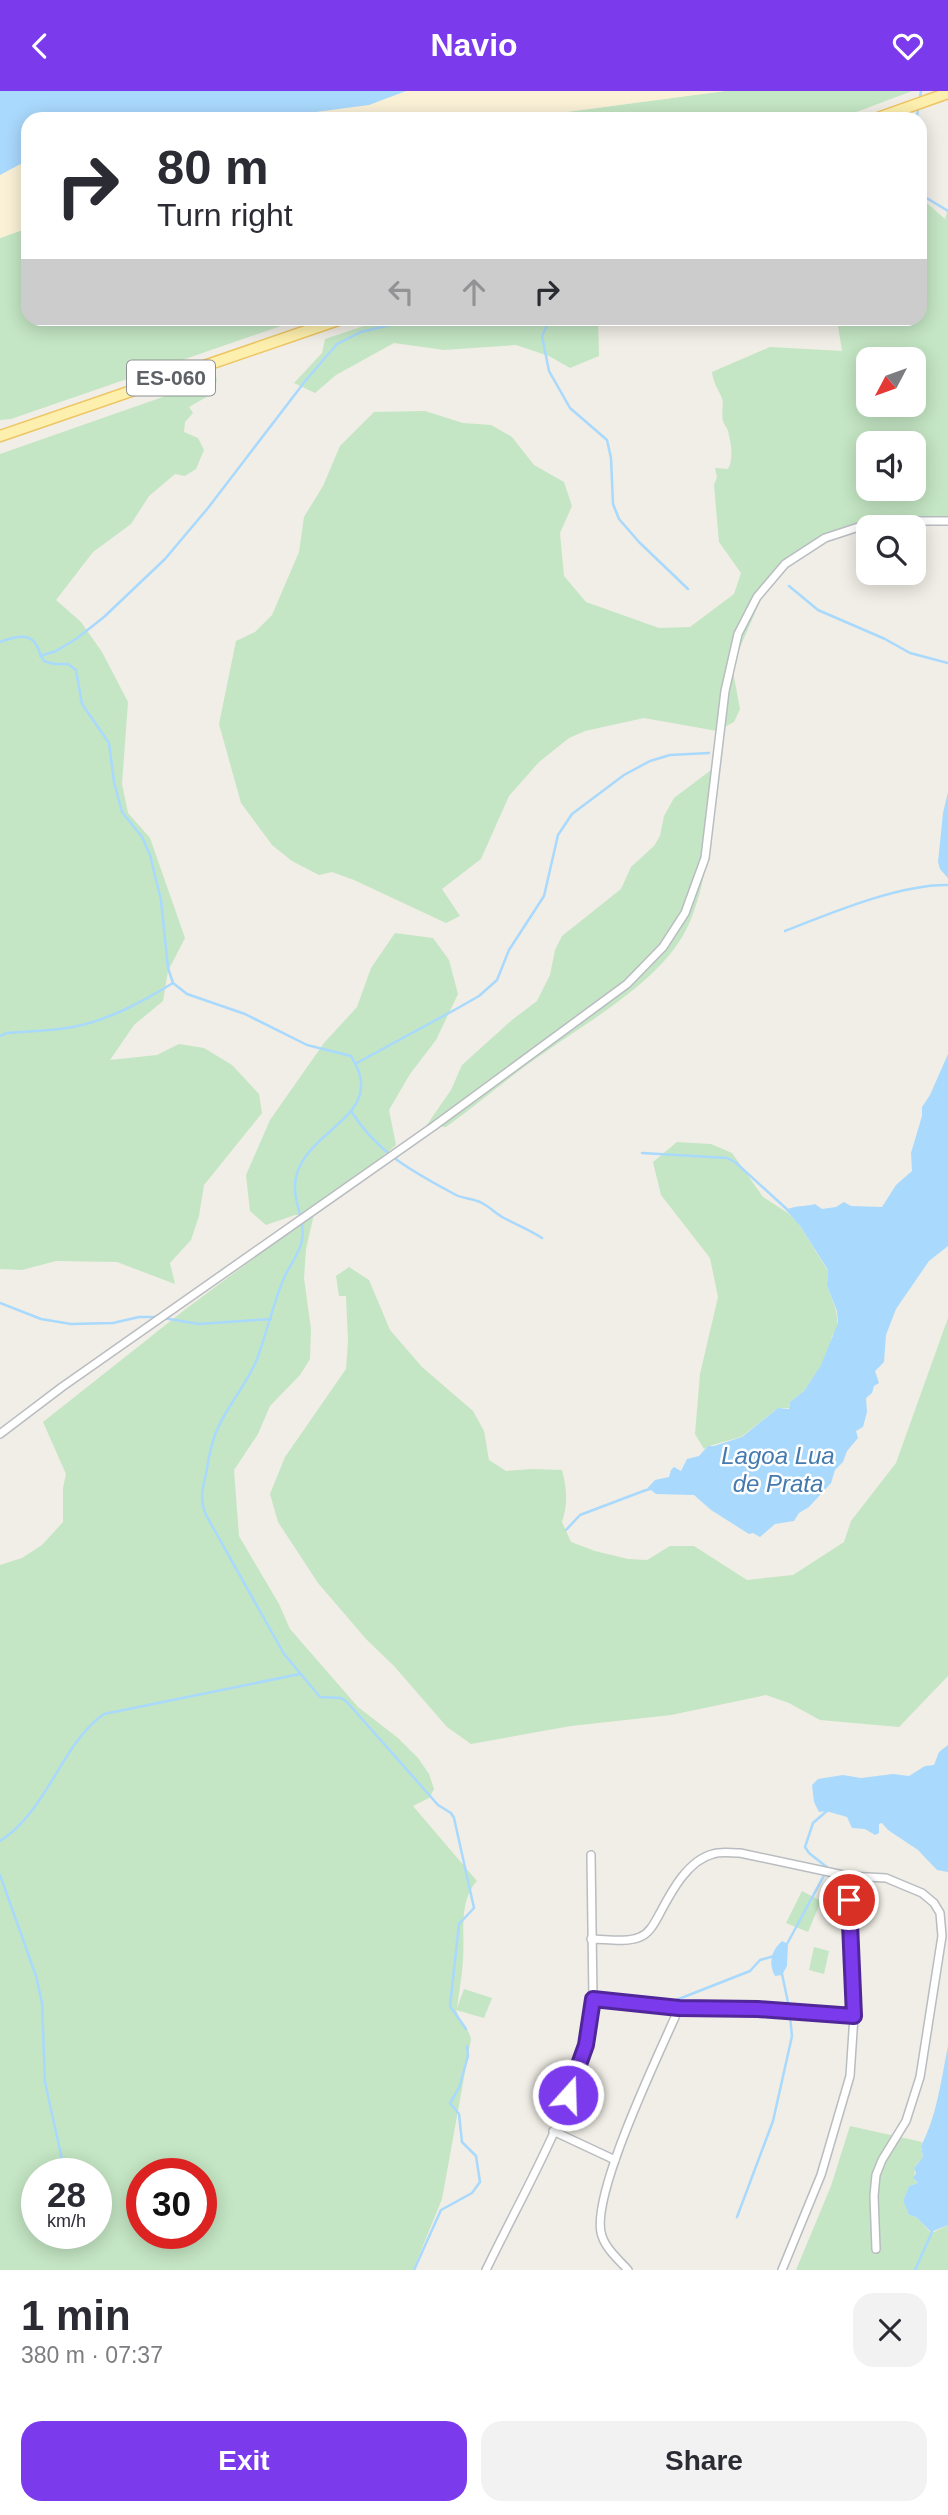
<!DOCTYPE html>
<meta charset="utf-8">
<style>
body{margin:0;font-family:Arial,sans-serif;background:#f2f2f3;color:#2b2b33;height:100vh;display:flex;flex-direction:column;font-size:26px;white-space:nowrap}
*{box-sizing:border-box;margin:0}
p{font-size:23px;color:#7c7c81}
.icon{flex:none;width:38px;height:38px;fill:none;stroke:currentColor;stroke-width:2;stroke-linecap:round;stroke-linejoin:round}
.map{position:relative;height:2179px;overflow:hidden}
.sheet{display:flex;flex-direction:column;background:#fff;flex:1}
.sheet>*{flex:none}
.guide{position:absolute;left:21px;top:21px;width:906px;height:214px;border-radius:21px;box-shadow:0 4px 18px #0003;background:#fff;color:#2b2b33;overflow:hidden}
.needle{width:46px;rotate:229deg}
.controls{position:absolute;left:856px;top:256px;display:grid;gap:14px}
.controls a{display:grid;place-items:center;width:70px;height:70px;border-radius:14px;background:#fff;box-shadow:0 4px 18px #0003;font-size:35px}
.speed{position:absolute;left:21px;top:2067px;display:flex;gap:14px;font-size:35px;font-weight:700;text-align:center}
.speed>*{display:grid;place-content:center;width:91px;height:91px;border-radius:50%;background:#fff;box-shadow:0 4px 18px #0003;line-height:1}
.speed small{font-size:18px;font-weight:400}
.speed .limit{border:10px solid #d22;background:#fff;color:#111}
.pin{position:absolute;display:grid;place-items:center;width:60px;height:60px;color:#fff;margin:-30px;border:4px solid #fff;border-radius:50%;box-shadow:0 2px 7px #0007}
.me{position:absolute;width:77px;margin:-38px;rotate:20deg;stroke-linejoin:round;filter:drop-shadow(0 0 5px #0008)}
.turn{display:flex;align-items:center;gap:24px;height:147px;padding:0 21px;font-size:32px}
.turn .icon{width:91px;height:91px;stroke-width:2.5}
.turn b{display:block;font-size:49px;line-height:60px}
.lanes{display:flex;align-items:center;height:66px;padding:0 21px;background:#0003;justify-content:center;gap:35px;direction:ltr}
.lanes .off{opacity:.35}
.round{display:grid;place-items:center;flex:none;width:74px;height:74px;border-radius:21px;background:#f2f2f3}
.head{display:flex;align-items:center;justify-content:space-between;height:119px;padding:0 21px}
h1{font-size:42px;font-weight:700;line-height:52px}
.primary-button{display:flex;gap:14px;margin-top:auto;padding:14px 21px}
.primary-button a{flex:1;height:80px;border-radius:21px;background:#7c3aed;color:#fff;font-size:28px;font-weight:700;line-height:80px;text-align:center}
.primary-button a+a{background:#f2f2f3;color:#2b2b33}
header{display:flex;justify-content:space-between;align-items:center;height:91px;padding:0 21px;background:#7c3aed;color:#fff;font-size:32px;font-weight:700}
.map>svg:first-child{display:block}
</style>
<header><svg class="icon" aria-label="back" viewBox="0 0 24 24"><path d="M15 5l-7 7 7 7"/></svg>Navio<svg class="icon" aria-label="heart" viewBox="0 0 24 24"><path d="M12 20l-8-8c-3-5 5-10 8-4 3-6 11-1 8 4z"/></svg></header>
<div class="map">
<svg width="948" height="2179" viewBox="0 0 948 2179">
<rect width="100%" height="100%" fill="#f0eee6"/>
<g fill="#c4e6c4" fill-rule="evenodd">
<polygon points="725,0 912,0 838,28 513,28"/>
<path d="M921 107 945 128 948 118V434H864L836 440 790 471 767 494 732 575 740 618 734 631 717 640 644 627 585 640 569 647 539 671 509 705 481 768 442 798 460 825 446 832 354 789 332 781 319 784 292 770 272 754 241 712 219 633 236 550 255 541 272 524 299 461 304 426 323 395 340 355 374 321 425 320 463 332 491 334 512 346 534 374 564 391 572 415 560 442 564 485 586 511 659 537 690 536 734 503 741 482 719 451 714 394 717 386 715 377 728 378C734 367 731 352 728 340 727 336 724 334 723 330 721 322 724 315 722 307 718 298 713 291 712 281L770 256 842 260 837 228H920ZM868 268H914V313H868ZM868 352H914V397H868Z"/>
<polygon points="28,137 28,228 301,228 11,328 0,329 0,147"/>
<polygon points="385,228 598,228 599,265 570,277 549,265 516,254 444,259 394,252 336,284 315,302 294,292 322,262 325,248"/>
<polygon points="217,287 215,301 189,316 193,322 185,331 184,341 198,347 204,359 196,378 185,385 175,383 149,405 131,433 93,461 56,509 81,531 102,561 128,611 122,693 128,722 150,747 185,847 168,880 163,910 134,934 110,969 157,964 179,953 204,957 232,974 259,1003 262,1022 204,1094 199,1125 191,1149 170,1172 175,1193 117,1171 56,1170 22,1179 0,1178 0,363"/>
<path d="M711 679C711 731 710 789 687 837 662 889 590 929 544 962 510 985 479 1012 446 1036L426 1035 451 999 462 974 512 929 537 910 550 884 555 859 562 845 621 798 631 776 654 755 660 745 664 725 674 707Z"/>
<path d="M395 842 433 847 449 869 458 903 436 949 410 983 389 1019 396 1054 314 1123 306 1158 304 1187 311 1238 310 1268 300 1284 270 1315 258 1343 234 1379 239 1445 279 1513 290 1538 358 1616 398 1647 418 1667 429 1683 434 1698 429 1707 413 1715 477 1790C458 1811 465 1843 463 1869 462 1885 459 1901 457 1917L464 1898 492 1907 484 1927 456 1919C459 1929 468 1936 471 1948L442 2108 413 2179H0V1474L22 1467 42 1454 63 1431V1397L66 1383 43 1331 187 1217 312 1124H295L266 1134 250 1120 246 1084 270 1029 324 952 357 916 371 877ZM37 2082H96V2142H37ZM142 2082H201V2142H142Z"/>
<polygon points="677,1051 711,1053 732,1062 763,1106 788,1122 798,1132 828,1180 827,1195 836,1219 838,1237 832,1245 828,1262 820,1276 804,1300 790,1311 789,1317 778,1317 741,1346 709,1355 704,1358 695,1343 700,1283 718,1206 710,1167 661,1104 653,1071"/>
<path d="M349 1176 369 1189 390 1239 422 1276 473 1320 484 1340 489 1369 506 1380 533 1378 562 1379C567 1398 568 1413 562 1431L571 1451 595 1460 628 1468 647 1469 670 1455H694L747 1489 793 1484 844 1451 851 1430 896 1372 948 1227V1585L899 1636 820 1629 789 1612 766 1604 671 1624 571 1635 471 1653 447 1636 394 1575 366 1548 318 1492 278 1431 270 1403 285 1366 346 1278 348 1250 346 1205H339L336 1185Z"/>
<polygon points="802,1800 821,1810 808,1841 786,1832"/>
<polygon points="814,1856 829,1860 824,1883 809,1879"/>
<polygon points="850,2035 922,2051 921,2055 923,2066 915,2075 914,2089 918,2092 909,2095 903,2110 909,2124 916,2126 930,2141 934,2141 948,2134 948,2179 796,2179 831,2095"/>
</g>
<g fill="#faf1d7">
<polygon points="406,0 725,0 513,28 159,28 203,22 369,14"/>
<polygon points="28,69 28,137 0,147 0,84"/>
</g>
<g fill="#a9d9fd">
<polygon points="0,0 406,0 369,14 293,24 203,22 159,28 28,28 28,69 0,84"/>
<polygon points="948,701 948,787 940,778 938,771 943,722"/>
<path d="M948 963V1155L929 1170 896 1218 886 1244 884 1271 875 1280 879 1292 874 1295 872 1302 866 1307 867 1321 863 1336 856 1340 858 1347 847 1360 843 1371 835 1379 831 1392 809 1416 799 1422 794 1430 775 1433 760 1446 753 1442 749 1443 711 1419 694 1404 656 1403 651 1399 644 1401 655 1389 669 1386 671 1379 674 1376 681 1380 687 1368 699 1365 708 1355H714L742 1346 778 1317 789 1318 790 1311 804 1300 821 1274 838 1232 837 1220 827 1195 828 1179 800 1135 786 1119C795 1114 804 1116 815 1113L822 1118 836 1116 844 1111 851 1115 882 1116 896 1094 912 1080 911 1062 922 1025V1016L930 1004Z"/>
<polygon points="948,1654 948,1781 937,1779 918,1759 888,1739 882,1732 879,1733 879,1742 875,1744 865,1738 852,1737 847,1726 826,1720 819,1721 814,1711 812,1694 818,1688 843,1684 861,1687 893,1683 909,1685 925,1675 934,1674 939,1661"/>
<path d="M782 1850 788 1853 787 1875 782 1884 775 1885C768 1872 771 1860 782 1850Z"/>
<path d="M948 1955V2134L931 2141 916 2126 909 2124 903 2110 909 2095 918 2092 913 2087 916 2082 914 2077 923 2066 921 2055C937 2025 941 1989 948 1955Z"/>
</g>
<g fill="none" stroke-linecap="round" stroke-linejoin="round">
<g stroke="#a9d9fd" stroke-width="2.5">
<polyline points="920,7 921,0"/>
<polyline points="917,28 918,17"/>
<polyline points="920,103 948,120"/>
<polyline points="550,228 542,245 549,280 570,317 607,349 611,367 613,413 619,428 639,451 688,498"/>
<polyline points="789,495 818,519 885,548 910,562 948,572"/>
<path d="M0 551C11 547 30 540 37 555 40 561 40 565 44 570L54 573H68L76 579 82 613 109 652 114 691 122 721 142 746 150 764 161 809 168 877 173 892 187 903 245 923 307 954 351 965C387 1021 318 1034 299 1077 287 1106 306 1123 302 1149 300 1163 289 1174 284 1187 273 1213 267 1241 257 1268 246 1296 223 1319 214 1347 210 1358 208 1371 206 1383 202 1398 200 1410 206 1424L284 1563 320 1606 341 1607 347 1611 438 1714 451 1722 454 1727 474 1817 459 1833 450 1915 466 1938"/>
<polyline points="40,565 56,560 76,548 104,526 165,468 208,417 306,289 337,253 361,241 415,228"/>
<path d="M785 840C831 822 900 793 948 794"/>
<path d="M0 945 7 942C29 940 51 940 73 936 109 929 142 911 173 892"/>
<polyline points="355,973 458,917 479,905 497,889 509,859 544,805 558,744 572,723 624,684 650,670 670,664 709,662"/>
<path d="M351 1020C378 1063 414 1081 456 1104 464 1108 473 1107 482 1112 490 1116 496 1123 504 1127 517 1134 530 1139 542 1147"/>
<polyline points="642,1062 727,1067 735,1071 790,1121"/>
<polyline points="0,1212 41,1228 71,1233 113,1232 139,1226 157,1226"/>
<polyline points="163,1227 199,1233 271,1228"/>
<polyline points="566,1439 580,1424 646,1399"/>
<path d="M0 1750C49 1718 61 1653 104 1623L300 1583"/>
<polyline points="0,1784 36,1885 42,1912 45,1991 65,2082"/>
<polyline points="787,1853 828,1777 809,1762 805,1756 813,1732 829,1718"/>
<polyline points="666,1913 750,1880 760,1869 774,1865"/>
<polyline points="737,2126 773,2030 792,1945 789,1916 782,1883"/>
<polyline points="414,2179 441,2119 472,2102 480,2091 476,2065 462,2051 459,2023 450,2012 459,1997 468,1965 467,1955"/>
<polyline points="915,2179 932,2141"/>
</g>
<g stroke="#b9bcc0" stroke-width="10">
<g id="street">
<polyline points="0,1343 62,1296 434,1035 627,893 663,856 685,822 705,767 725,600 738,543 757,506 785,473 825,447 877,430 948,430"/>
<polyline points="591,1764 593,1908 679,1917 758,1918 854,1925"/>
<path d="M591 1848C606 1848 626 1852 640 1846 650 1842 655 1831 660 1822 671 1801 688 1769 713 1763 721 1760 731 1762 740 1762L848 1785 886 1787 922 1802 934 1812 940 1822 942 1845 920 1986 906 2030 882 2069 876 2084 874 2105 876 2158"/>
<polyline points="553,2040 615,2069"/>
<path d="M486 2179C520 2108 565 2033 585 1956 589 1941 590 1924 593 1908"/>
<path d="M628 2179C619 2169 606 2158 602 2145 588 2108 661 1959 679 1917"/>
<polyline points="782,2179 821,2084 850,1985 854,1925 853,1856 848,1785"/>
</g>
</g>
<g stroke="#eec561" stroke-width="13">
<g id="primary">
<polyline points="875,28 948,2"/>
<polyline points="0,345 341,228"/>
</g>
</g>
<use href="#street" stroke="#fff" stroke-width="7"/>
<use href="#primary" stroke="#fdf0ae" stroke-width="10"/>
</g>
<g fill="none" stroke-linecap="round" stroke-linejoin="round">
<g stroke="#51269a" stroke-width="18">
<polyline id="route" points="568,2004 586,1954 593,1908 679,1917 758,1918 854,1925 849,1809"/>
</g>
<use href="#route" stroke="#7c3aed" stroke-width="12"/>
</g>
<g text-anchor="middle" stroke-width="5" stroke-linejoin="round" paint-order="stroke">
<rect fill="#fff" stroke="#8e9194" stroke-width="2" x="127" y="269.5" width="88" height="35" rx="5"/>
<g font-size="21" font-weight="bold" fill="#5e6266">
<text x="171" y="294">ES-060</text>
</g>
<g font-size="24" font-style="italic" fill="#457aaf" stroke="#fff">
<text x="778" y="1373">Lagoa Lua<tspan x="778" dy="28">de Prata</tspan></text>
</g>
</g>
</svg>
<div class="controls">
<a><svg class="needle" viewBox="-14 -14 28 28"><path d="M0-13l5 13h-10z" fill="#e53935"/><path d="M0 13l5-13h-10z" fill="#7c7c81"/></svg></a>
<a><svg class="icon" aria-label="sound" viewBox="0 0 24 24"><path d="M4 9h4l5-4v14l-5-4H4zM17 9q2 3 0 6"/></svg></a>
<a><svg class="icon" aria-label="search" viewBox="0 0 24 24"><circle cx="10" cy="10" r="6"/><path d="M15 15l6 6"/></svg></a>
</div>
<div class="speed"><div>28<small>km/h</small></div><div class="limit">30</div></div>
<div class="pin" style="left:849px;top:1809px;background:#d93025"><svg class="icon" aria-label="arrive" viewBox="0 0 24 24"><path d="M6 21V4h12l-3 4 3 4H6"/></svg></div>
<svg class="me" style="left:568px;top:2004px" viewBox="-20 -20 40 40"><circle r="17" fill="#7c3aed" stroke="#fff" stroke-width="3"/><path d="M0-11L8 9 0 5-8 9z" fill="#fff"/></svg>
<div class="guide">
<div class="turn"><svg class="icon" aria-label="right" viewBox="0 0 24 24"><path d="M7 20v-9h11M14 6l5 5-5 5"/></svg><div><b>80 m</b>Turn right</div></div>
<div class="lanes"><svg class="icon off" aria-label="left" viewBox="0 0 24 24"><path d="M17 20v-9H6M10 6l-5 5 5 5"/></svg><svg class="icon off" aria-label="ahead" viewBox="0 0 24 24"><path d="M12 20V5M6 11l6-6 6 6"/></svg><svg class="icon" aria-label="right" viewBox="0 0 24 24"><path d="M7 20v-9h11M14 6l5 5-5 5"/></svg></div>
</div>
</div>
<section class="sheet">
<div class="head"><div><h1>1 min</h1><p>380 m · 07:37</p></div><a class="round"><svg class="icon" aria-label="close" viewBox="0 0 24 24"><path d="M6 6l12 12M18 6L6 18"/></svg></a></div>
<div class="primary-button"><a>Exit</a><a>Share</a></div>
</section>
